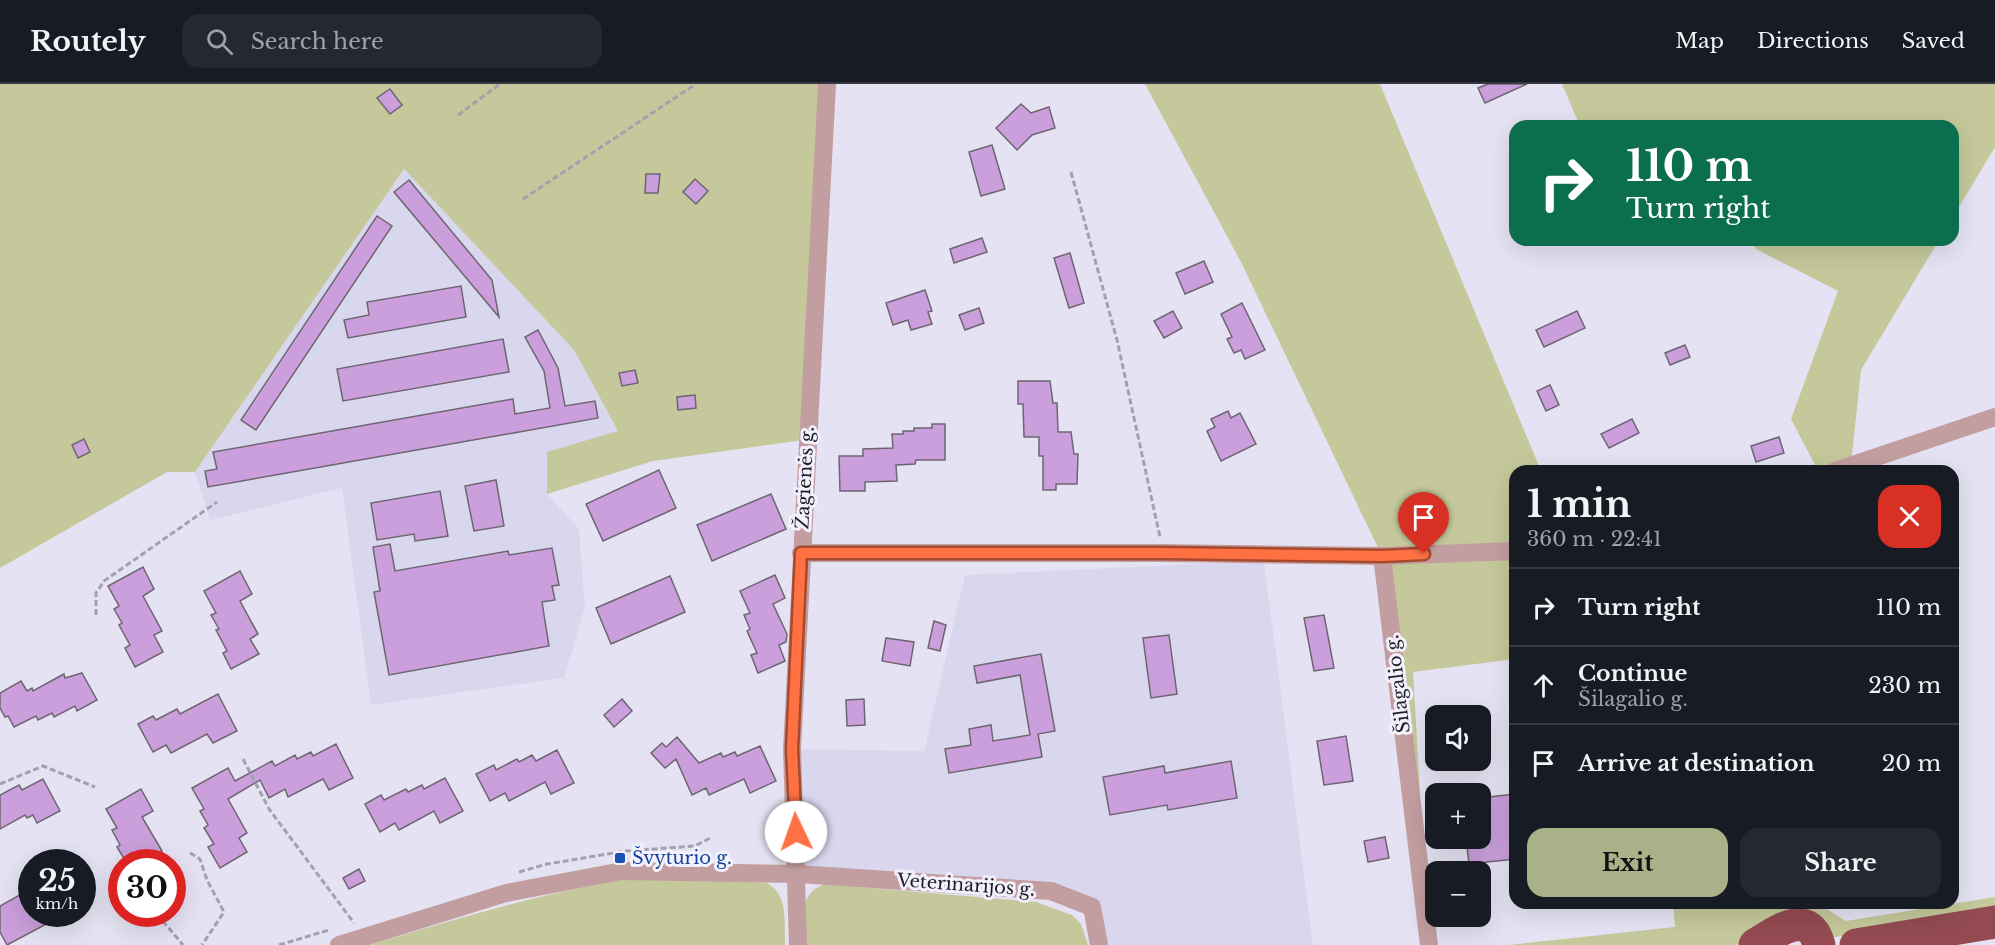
<!DOCTYPE html>
<meta charset="utf-8">
<style>
body{margin:0;font-family:"Libre Baskerville",serif;background:#242831;color:#f1f3f6;height:100vh;display:flex;flex-direction:column;font-size:22px;white-space:nowrap}
*{box-sizing:border-box;margin:0}
p{font-size:20px;color:#9ea1a6}
.icon{flex:none;width:33px;height:33px;fill:none;stroke:currentColor;stroke-width:2;stroke-linecap:round;stroke-linejoin:round}
.map{position:relative;flex:1;overflow:hidden}
.drawer{position:absolute;left:1509px;top:381px;width:450px;height:444px;display:flex;flex-direction:column;background:#171b24;border-radius:18px;box-shadow:0 6px 24px #0002}
.drawer>*{flex:none}
.guide{position:absolute;left:1509px;top:36px;width:450px;height:126px;border-radius:18px;box-shadow:0 6px 24px #0002;background:#0b6e4f;color:#fff;overflow:hidden}
.controls{position:absolute;left:1425px;top:621px;display:grid;gap:12px}
.controls a{display:grid;place-items:center;width:66px;height:66px;border-radius:12px;background:#171b24;box-shadow:0 6px 24px #0002;font-size:30px}
.speed{position:absolute;left:18px;top:765px;display:flex;gap:12px;font-size:30px;font-weight:700;text-align:center}
.speed>*{display:grid;place-content:center;width:78px;height:78px;border-radius:50%;background:#171b24;box-shadow:0 6px 24px #0002;line-height:1}
.speed small{font-size:15px;font-weight:400}
.speed .limit{border:9px solid #d22;background:#fff;color:#111}
.pin{position:absolute;display:grid;place-items:center;width:51px;height:51px;color:#fff;margin:-62px -26px;border-radius:50% 50% 50% 0;rotate:-45deg;box-shadow:0 0 6px #0007}
.pin .icon{rotate:45deg}
.me{position:absolute;width:66px;margin:-33px;rotate:357deg;stroke-linejoin:round;filter:drop-shadow(0 0 4px #0008)}
.turn{display:flex;align-items:center;gap:21px;height:126px;padding:0 18px;font-size:27px}
.turn .icon{width:78px;height:78px;stroke-width:2.5}
.turn b{display:block;font-size:42px;line-height:51px}
.round{display:grid;place-items:center;flex:none;width:63px;height:63px;border-radius:18px;background:#242831}
.summary{display:flex;align-items:center;justify-content:space-between;height:102px;padding:0 18px}
h1{font-size:36px;font-weight:700;line-height:45px}
.button{display:flex;gap:12px;margin-top:auto;padding:12px 18px}
.button a{flex:1;height:69px;border-radius:18px;background:#aab189;color:#111;font-size:24px;font-weight:700;line-height:69px;text-align:center}
.button a+a{background:#242831;color:#f1f3f6}
ul{padding:0;list-style:none}
li{display:flex;align-items:center;gap:18px;height:78px;padding:0 18px;border-top:2px solid #363941}
li div{flex:1}
li b{display:block;font-size:22px}
li em{font-style:normal}
header{display:flex;align-items:center;gap:36px;box-sizing:border-box;height:84px;padding:0 30px;background:#171b24;border-bottom:2px solid #363941}
header strong{font-size:28px}
nav{display:flex;gap:33px;margin-inline-start:auto;font-size:21px}
.search{width:420px;height:54px;background:#242831;display:flex;align-items:center;gap:15px;box-sizing:border-box;padding:0 21px;border-radius:18px;color:#9ea1a6;font-size:22px}
.map>svg:first-child{display:block}
</style>
<header>
<strong>Routely</strong>
<div class="search"><svg class="icon" aria-label="search" viewBox="0 0 24 24"><circle cx="10" cy="10" r="6"/><path d="M15 15l6 6"/></svg>Search here</div>
<nav><a>Map</a><a>Directions</a><a>Saved</a></nav>
</header>
<div class="map">
<svg width="1995" height="861" viewBox="0 0 1995 861">
<rect width="100%" height="100%" fill="#e5e3f3"/>
<g fill="#d9d7ee">
<polygon points="404,85 574,266 618,348 547,410 579,445 585,523 564,594 371,621 342,404 210,436 195,388"/>
<polygon points="1264,477 1313,861 1099,861 1092,823 1051,807 798,790 792,665 924,667 965,491"/>
</g>
<g fill="#c4c89a">
<polygon points="0,0 823,0 804,356 653,377 547,410 547,368 618,347 574,266 404,85 195,388 167,388 0,484"/>
<polygon points="1145,0 1380,0 1541,387 1515,387 1515,575 1413,588 1429,860 1382,472 1241,178"/>
<polygon points="1562,0 1995,0 1995,63 1953,133 1953,42 1580,42"/>
<polygon points="1751,156 1939,156 1861,286 1851,381 1835,387 1807,387 1816,383 1791,335 1838,207 1756,165"/>
<path d="M650 792 767 799C789 812 784 838 785 861H370C462 833 554 805 650 792Z"/>
<path d="M825 800 1036 818 1072 831 1081 840 1088 861H805C804 835 796 811 825 800Z"/>
<polygon points="1995,813 1995,827 1830,854 1789,830 1736,861 1509,861 1675,843 1673,819 1817,819 1846,837"/>
</g>
<g fill="#ca9fdb" stroke="#6e6571" stroke-width="1.5">
<polygon points="1488,0 1527,0 1485,19 1478,4"/>
<polygon points="390,5 402,21 390,30 377,14"/>
<polygon points="1021,20 1031,29 1049,23 1055,44 1032,51 1017,66 996,44"/>
<polygon points="992,61 1005,105 981,112 969,68"/>
<polygon points="646,90 660,90 658,109 645,109"/>
<polygon points="695,95 708,107 696,120 683,108"/>
<polygon points="409,96 492,196 499,233 394,108"/>
<polygon points="377,132 392,142 256,346 241,336"/>
<polygon points="982,154 987,168 954,179 950,165"/>
<polygon points="1070,169 1084,219 1069,224 1054,174"/>
<polygon points="1204,177 1213,198 1185,210 1176,189"/>
<polygon points="461,202 466,233 348,254 344,236 369,231 367,218"/>
<polygon points="925,206 932,227 928,228 932,240 911,246 908,236 893,241 886,219"/>
<polygon points="1242,219 1265,266 1245,275 1241,266 1234,269 1227,255 1232,253 1221,230"/>
<polygon points="979,224 984,239 965,246 959,231"/>
<polygon points="1173,227 1182,244 1164,254 1154,237"/>
<polygon points="1577,227 1585,244 1544,263 1536,246"/>
<polygon points="538,246 558,284 565,322 595,317 598,334 208,403 205,387 217,385 213,368 513,315 515,330 550,324 544,287 525,253"/>
<polygon points="503,255 509,288 343,317 337,285"/>
<polygon points="1685,261 1690,273 1670,281 1665,269"/>
<polygon points="635,286 638,299 622,302 619,289"/>
<polygon points="1018,297 1050,297 1053,319 1057,319 1058,348 1071,348 1074,370 1078,370 1077,400 1056,400 1056,406 1043,406 1043,372 1039,372 1039,353 1024,353 1023,320 1018,320"/>
<polygon points="1550,301 1559,321 1546,327 1537,307"/>
<polygon points="695,311 696,324 678,326 677,313"/>
<polygon points="1228,327 1231,334 1240,329 1256,360 1221,377 1207,347 1215,343 1211,335"/>
<polygon points="1632,335 1639,349 1609,364 1601,350"/>
<polygon points="932,340 945,340 945,376 916,376 915,380 896,381 897,397 865,398 865,407 840,407 839,372 863,372 863,365 893,364 892,350 903,350 903,347 914,347 914,344 932,344"/>
<polygon points="1779,353 1784,369 1756,378 1751,362"/>
<polygon points="84,355 90,368 78,374 72,361"/>
<polygon points="659,386 676,424 603,457 586,420"/>
<polygon points="496,396 504,442 474,447 465,402"/>
<polygon points="440,407 448,452 415,457 414,450 377,456 371,419"/>
<polygon points="771,410 786,445 712,477 697,441"/>
<polygon points="390,460 395,487 508,467 509,471 552,464 559,501 552,502 555,516 542,518 549,562 389,591 374,508 380,507 373,463"/>
<polygon points="143,483 154,505 143,512 162,547 154,551 163,568 135,583 125,564 130,561 119,541 122,539 114,525 119,522 108,502"/>
<polygon points="240,487 252,510 240,517 258,550 250,555 259,570 231,585 223,569 227,567 216,546 219,545 211,531 216,529 204,507"/>
<polygon points="775,491 785,514 773,520 787,550 786,558 779,561 785,577 758,589 751,571 757,569 747,547 750,545 744,531 750,529 740,507"/>
<polygon points="670,492 685,528 611,560 596,524"/>
<polygon points="1324,531 1334,584 1314,587 1304,534"/>
<polygon points="934,537 946,541 940,567 928,564"/>
<polygon points="1169,551 1177,610 1151,614 1143,554"/>
<polygon points="886,554 914,558 910,582 882,577"/>
<polygon points="1041,570 1055,647 1038,650 1042,673 949,689 945,665 971,661 969,645 991,641 993,657 1030,651 1020,591 977,599 974,582"/>
<polygon points="82,589 97,616 77,627 75,622 54,633 52,629 38,636 36,632 14,643 8,632 5,633 0,624 0,609 21,597 27,607 32,604 33,607 64,590 65,594"/>
<polygon points="218,610 237,647 213,659 207,650 171,669 166,661 153,668 138,640 153,632 156,636 177,625 180,630"/>
<polygon points="622,615 632,627 614,643 604,631"/>
<polygon points="864,615 865,641 847,642 846,616"/>
<polygon points="1346,652 1353,697 1324,701 1317,657"/>
<polygon points="677,653 699,679 721,669 723,673 735,668 737,672 760,662 776,697 750,709 744,695 709,711 706,704 692,711 676,675 665,684 651,669 662,659 666,663"/>
<polygon points="336,660 353,694 329,706 323,695 288,713 285,705 269,714 260,696 228,715 247,749 239,754 247,768 220,784 208,763 214,760 204,744 208,741 200,727 204,725 192,704 228,684 235,697 272,677 275,682 295,671 297,675 311,668 313,672"/>
<polygon points="557,666 574,699 551,710 545,698 509,717 505,709 490,717 476,690 494,681 496,686 517,675 519,678 532,671 536,677"/>
<polygon points="1231,677 1237,714 1168,726 1167,721 1110,731 1103,693 1164,682 1165,689"/>
<polygon points="445,694 463,727 440,739 434,727 399,746 395,739 380,748 365,720 381,711 384,716 406,705 408,708 422,701 424,705"/>
<polygon points="43,695 60,727 37,739 33,731 27,734 25,731 0,745 0,711 19,701 22,706"/>
<polygon points="141,705 153,727 142,733 162,767 156,770 161,778 126,778 117,763 120,761 112,746 117,744 106,725"/>
<polygon points="1515,710 1515,775 1469,780 1466,754 1480,754 1480,714"/>
<polygon points="1385,753 1389,774 1368,778 1364,757"/>
<polygon points="359,785 365,797 349,805 343,794"/>
<polygon points="32,804 32,830 65,830 7,861 0,848 0,822"/>
</g>
<g fill="none" stroke-linecap="round" stroke-linejoin="round">
<g stroke="#a3a1ae" stroke-width="3" stroke-dasharray="6 3" stroke-linecap="butt">
<polyline points="458,31 500,0"/>
<polyline points="1071,88 1117,256 1160,453"/>
<polyline points="523,115 696,0"/>
<polyline points="96,531 96,509 104,497 217,418"/>
<polyline points="243,675 269,725 354,839"/>
<polyline points="0,700 43,682 95,703"/>
<polyline points="190,769 200,775 207,796 224,828 202,861"/>
<polyline points="519,788 547,780 626,767 695,762 712,753"/>
<polyline points="110,796 122,804"/>
<polyline points="157,830 183,861"/>
<polyline points="279,861 329,846"/>
</g>
<g stroke="#c39ea0" stroke-width="18">
<polyline points="1835,387 1995,333"/>
<polyline points="801,469 1163,469 1382,472 1515,467"/>
<polyline points="1382,472 1429,861"/>
<polyline points="339,861 506,809 622,787 798,790 1051,807 1092,823 1099,861"/>
<polyline points="798,861 792,665 827,0"/>
</g>
<g stroke="#934b51" stroke-width="33">
<path d="M1755 861C1775 849 1809 822 1819 861"/>
<polyline points="1856,861 1995,838"/>
</g>
</g>
<g fill="none" stroke-linecap="round" stroke-linejoin="round">
<g stroke="#a6492c" stroke-width="15">
<polyline id="route" points="796,748 792,665 801,469 1163,469 1382,472 1424,470"/>
</g>
<use href="#route" stroke="#ff7043" stroke-width="10"/>
</g>
<rect fill="#1a4fb4" stroke="#f2f1fd" stroke-width="2" x="614" y="768" width="12" height="12" rx="3"/>
<g text-anchor="middle" stroke-width="6" stroke-linejoin="round" paint-order="stroke">
<g font-size="18" fill="#201f25" stroke="#f2f1fd">
<text transform="translate(805 394) rotate(-87)" y="6">Žagienės g.</text>
<text transform="translate(1398 600) rotate(-97)" y="6">Šilagalio g.</text>
<text transform="translate(966 801) rotate(4)" y="6">Veterinarijos g.</text>
</g>
<g font-size="18" fill="#164399" stroke="#f2f1fd" text-anchor="start">
<text x="632" y="780">Švyturio g.</text>
</g>
</g>
</svg>
<div class="controls">
<a><svg class="icon" aria-label="sound" viewBox="0 0 24 24"><path d="M4 9h4l5-4v14l-5-4H4zM17 9q2 3 0 6"/></svg></a>
<a>+</a>
<a>−</a>
</div>
<div class="speed"><div>25<small>km/h</small></div><div class="limit">30</div></div>
<div class="pin" style="left:1424px;top:470px;background:#d93025"><svg class="icon" aria-label="arrive" viewBox="0 0 24 24"><path d="M6 21V4h12l-3 4 3 4H6"/></svg></div>
<svg class="me" style="left:796px;top:748px" viewBox="-20 -20 40 40"><circle r="19" fill="#fff"/><path d="M0-13L10 11 0 6-10 11z" fill="#ff7043"/></svg>
<div class="guide">
<div class="turn"><svg class="icon" aria-label="right" viewBox="0 0 24 24"><path d="M7 20v-9h11M14 6l5 5-5 5"/></svg><div><b>110 m</b>Turn right</div></div>
</div>
<section class="drawer">
<div class="summary"><div><h1>1 min</h1><p>360 m · 22:41</p></div><a class="round" style="background:#d93025;color:#fff"><svg class="icon" aria-label="close" viewBox="0 0 24 24"><path d="M6 6l12 12M18 6L6 18"/></svg></a></div>
<ul>
<li><svg class="icon" aria-label="right" viewBox="0 0 24 24"><path d="M7 20v-9h11M14 6l5 5-5 5"/></svg><div><b>Turn right</b></div><em>110 m</em></li>
<li><svg class="icon" aria-label="ahead" viewBox="0 0 24 24"><path d="M12 20V5M6 11l6-6 6 6"/></svg><div><b>Continue</b><p>Šilagalio g.</p></div><em>230 m</em></li>
<li><svg class="icon" aria-label="arrive" viewBox="0 0 24 24"><path d="M6 21V4h12l-3 4 3 4H6"/></svg><div><b>Arrive at destination</b></div><em>20 m</em></li>
</ul>
<div class="button"><a>Exit</a><a>Share</a></div>
</section>
</div>
